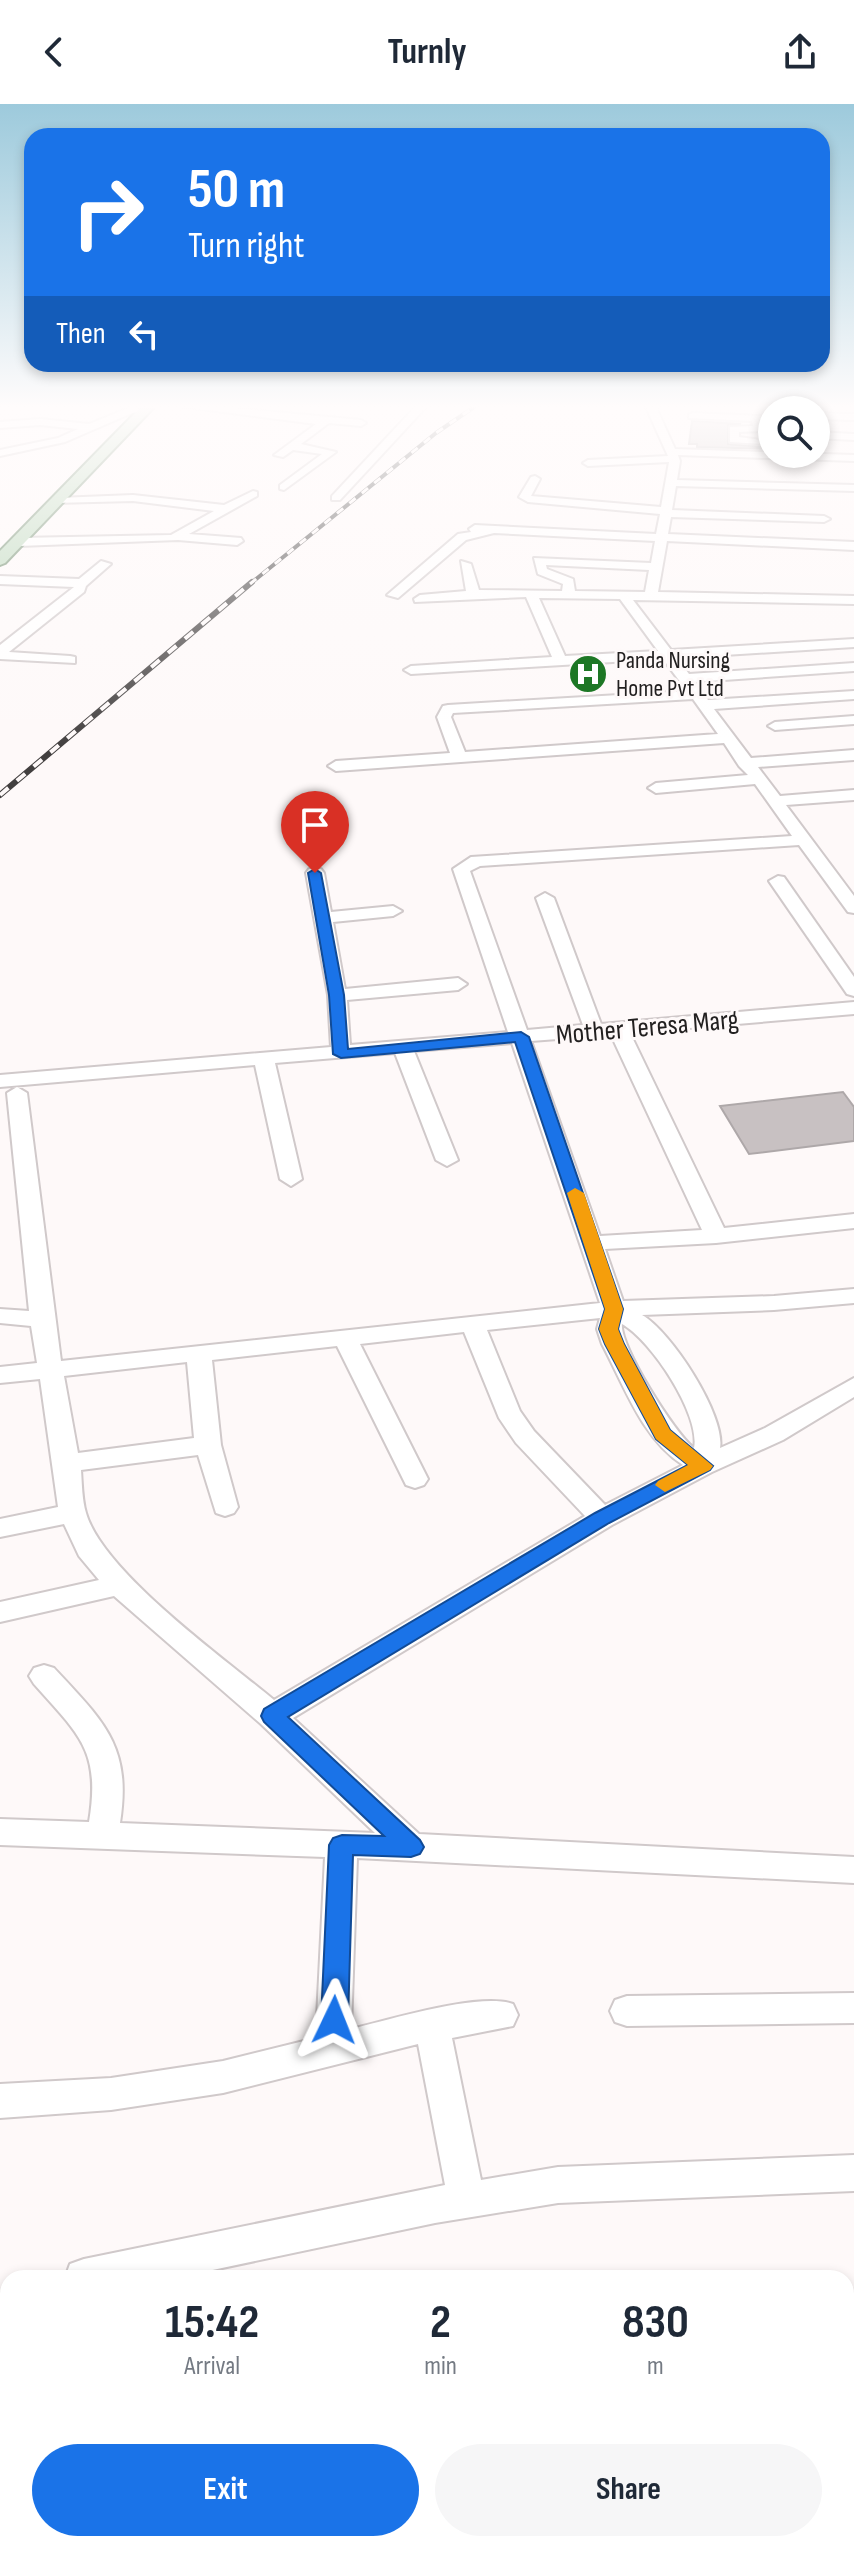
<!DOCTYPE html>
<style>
body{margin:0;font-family:"Sofia Sans Condensed",sans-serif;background:#f6f6f7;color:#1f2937;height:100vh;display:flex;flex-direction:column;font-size:30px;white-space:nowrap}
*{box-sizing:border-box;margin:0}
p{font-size:26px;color:#747a83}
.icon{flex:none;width:44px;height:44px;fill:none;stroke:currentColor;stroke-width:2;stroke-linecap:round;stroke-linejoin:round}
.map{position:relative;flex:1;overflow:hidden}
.side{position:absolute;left:0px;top:2166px;width:854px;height:282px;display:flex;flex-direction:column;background:#fff;border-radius:24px 24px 0 0;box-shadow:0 4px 12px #0003}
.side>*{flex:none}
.guide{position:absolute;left:24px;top:24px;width:806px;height:244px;border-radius:24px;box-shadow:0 4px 12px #0003;background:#1a73e8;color:#fff;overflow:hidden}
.fabs{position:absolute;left:758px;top:292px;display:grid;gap:16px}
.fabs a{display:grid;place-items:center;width:72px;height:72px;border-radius:50%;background:#fff;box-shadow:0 4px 12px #0003;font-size:40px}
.pin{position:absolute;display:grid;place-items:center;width:68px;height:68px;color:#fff;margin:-82px -34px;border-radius:50% 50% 50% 0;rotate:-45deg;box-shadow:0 0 8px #0007}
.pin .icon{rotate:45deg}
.me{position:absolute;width:88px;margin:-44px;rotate:2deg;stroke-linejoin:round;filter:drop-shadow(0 0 6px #0008)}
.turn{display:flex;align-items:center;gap:28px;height:168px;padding:0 32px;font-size:36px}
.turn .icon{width:104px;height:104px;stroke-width:2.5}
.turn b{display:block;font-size:56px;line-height:68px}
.then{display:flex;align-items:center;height:76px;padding:0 32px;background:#0003;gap:16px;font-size:30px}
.eta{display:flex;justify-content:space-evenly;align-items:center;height:136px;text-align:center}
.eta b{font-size:48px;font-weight:700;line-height:56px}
.action{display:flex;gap:16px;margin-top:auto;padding:16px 32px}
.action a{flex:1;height:92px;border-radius:48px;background:#1a73e8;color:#fff;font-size:32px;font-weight:700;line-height:92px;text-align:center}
.action a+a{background:#f6f6f7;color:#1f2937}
header{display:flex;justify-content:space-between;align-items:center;height:104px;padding:0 32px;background:#fff;font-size:36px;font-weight:700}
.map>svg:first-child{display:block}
</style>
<header><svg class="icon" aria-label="back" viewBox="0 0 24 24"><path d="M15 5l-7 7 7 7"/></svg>Turnly<svg class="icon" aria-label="share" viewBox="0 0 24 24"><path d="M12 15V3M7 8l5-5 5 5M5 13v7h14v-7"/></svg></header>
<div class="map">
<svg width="854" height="2447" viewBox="0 0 854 2447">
<rect width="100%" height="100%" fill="#fef9f9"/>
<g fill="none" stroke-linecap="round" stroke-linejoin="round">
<g stroke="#ccebcb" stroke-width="9">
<polyline points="846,2229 854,2228"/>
<polyline points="834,2440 841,2447"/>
</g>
</g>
<g fill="#c8c1c2" stroke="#aea8a9" stroke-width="2">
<polygon points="692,317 741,320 728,321 728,340 762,343 770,337 772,345 697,343 697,340 689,340"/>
<polygon points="843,988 854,1003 854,1037 749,1050 720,1002"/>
</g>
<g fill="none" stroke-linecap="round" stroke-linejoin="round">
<g stroke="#d0c9ca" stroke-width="4">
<g id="minor">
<polygon points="170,301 201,301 361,316 366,319 361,322 329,319 301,340 336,348 284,386 280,385 280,381 322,350 293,346 283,353 274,351 316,320"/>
<polygon points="417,301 428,301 340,396 332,396 332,392"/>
<path d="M645 301H655L675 345 854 351V357L678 351 680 357 677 376 854 381V387L676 382 672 406 824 412 830 415 824 418 671 413 668 430 854 438V446L667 437 658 488 854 492V500L633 496 671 546 854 535V543L677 554 689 570 854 559V567L695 578 708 596 854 587V595L714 605 751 654 854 646V656L758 663 780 692 854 686V696L786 701 854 792V809L848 808 799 741 480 762 470 767 527 926 583 921 536 794 545 789 554 794 601 920 854 898V910L630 929 724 1124 854 1110V1124L716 1139 605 1145 623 1197 774 1192 854 1185V1199L774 1206 642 1211C671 1227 726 1312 720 1344L765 1324 854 1274V1293L783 1336 712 1368 612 1421 293 1614 419 1730 854 1753V1779L357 1754 351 1925C389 1916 479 1888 513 1900L518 1911 513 1922 452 1934 481 2076 558 2063 854 2051V2087L558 2099 435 2119 175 2174H65L70 2160 84 2155 445 2081 418 1940 223 1989 111 2006 0 2014V1980L111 1974 223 1957 316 1934 325 1753 0 1741V1715L89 1718C101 1646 79 1631 34 1580L29 1572 34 1564 44 1561 54 1564C104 1618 132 1642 120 1719L375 1729 261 1620 114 1492 0 1518V1498L99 1476 79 1452 64 1420 0 1433V1415L58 1403 40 1275 0 1279V1263L37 1259 31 1222 0 1219V1205L29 1207 7 989 17 983 27 989 61 1257 600 1199 512 939 414 947 458 1056 447 1062 436 1056 395 949 275 959 302 1075 291 1082 280 1075 255 961 0 983V971L331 943 328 891 306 769 309 765H321L324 769 331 808 393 802 402 807 393 812 333 818 345 885 458 874 467 880 458 886 347 896 350 941 508 928 453 765 471 753 792 732 755 680 656 689 648 684 656 679 748 671 739 662 724 639 336 667 328 662 336 657 450 649 437 613 443 602 448 601 687 587 663 555 411 570 404 566 411 562 552 553 526 493 415 498 414 495 420 491 466 487 461 457 471 460 479 486 562 487 563 480 538 470 534 454 651 459 655 437 494 429 466 436 398 494 387 491 458 430 471 428 469 425 475 421 656 430 660 410 528 398 519 393 531 373 535 372 540 375 531 392 661 403 669 358 588 362 583 359 588 356 668 352ZM546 461 649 466 645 488 575 487 573 475 547 465ZM539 494 620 495 658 547 565 552ZM693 595 718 630 465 648 451 613 453 609ZM611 931 702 1126 600 1132 531 937ZM600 1214 597 1225 602 1240C624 1281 642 1335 683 1361L605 1401 534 1327 520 1307 487 1226ZM622 1220C651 1236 701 1311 694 1344 675 1330 619 1241 622 1220ZM464 1228 499 1314 516 1339 585 1412 274 1596C225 1555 103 1468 86 1409 82 1396 82 1380 81 1366L198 1351 216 1409 225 1412 234 1409 238 1403 221 1341 212 1256 337 1242 406 1381 415 1384 424 1381 428 1375 360 1240ZM187 1258 194 1334 78 1349 64 1272Z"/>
<polygon points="131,303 150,306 132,309 65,338 0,352 0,346 58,334 78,325 40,321 0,324 0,318 40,315 89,320"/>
<polygon points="693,309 761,312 763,327 739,328 739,333 767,337 762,340 730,338 730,323 753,322 752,317 689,314 689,310"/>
<polygon points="816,309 854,310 854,316 816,315"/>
<polygon points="816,328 854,330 854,336 816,334"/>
<polygon points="253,387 257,388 257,392 189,430 241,434 243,437 237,441 178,436 19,442 13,438 19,434 171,431 214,407 133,397 54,399 54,395 58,394 133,391 224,401"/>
<polygon points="101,457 111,460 86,482 84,488 9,548 70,552 75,553 75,559 0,555 0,541 74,483 0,480 0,472 79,475"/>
<polygon points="854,612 854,620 775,626 768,622 775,618"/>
<polygon points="778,772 784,773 854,873 854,892 847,890 769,777"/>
<polygon points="854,1889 854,1919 627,1922 615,1918 610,1907 615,1896 627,1892"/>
<polygon points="8,2232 8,2275 0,2278 0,2235"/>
</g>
</g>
<g stroke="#628260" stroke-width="4">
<polygon id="major" points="143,301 156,301 5,459 0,461 0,447"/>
</g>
<use href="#minor" fill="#fff" fill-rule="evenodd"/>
<use href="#major" fill="#b5d4b5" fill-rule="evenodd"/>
<g stroke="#423f3f" stroke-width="4">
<polyline id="rail-far1" points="250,480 436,329 477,301"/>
</g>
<g stroke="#423f3f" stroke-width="6">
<polyline id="rail" points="0,691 252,478"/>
</g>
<use href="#rail-far1" stroke="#fef9f9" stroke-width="3" stroke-dasharray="8" stroke-linecap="butt"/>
<use href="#rail" stroke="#fef9f9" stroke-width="4" stroke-dasharray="11" stroke-linecap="butt"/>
</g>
<linearGradient id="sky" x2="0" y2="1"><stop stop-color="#9dcadc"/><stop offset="0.47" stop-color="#fffcfc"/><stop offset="1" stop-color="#fffcfc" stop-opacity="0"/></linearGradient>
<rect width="854" height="644" fill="url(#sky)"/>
<polygon fill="#1a73e8" stroke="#114b97" stroke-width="2" points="315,765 321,769 344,891 348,945 521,928 529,933 623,1205 618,1225 624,1240 670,1326 713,1362 710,1366 609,1419 288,1613 420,1736 424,1743 420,1750 411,1753 353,1751 348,1916 344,1924 334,1927 325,1924 321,1916 329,1741 333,1734 342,1731 384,1732 264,1618 261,1612 264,1605 595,1409 688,1361 656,1335 605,1240 599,1225 605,1205 515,938 341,954 333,950 329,891 308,769"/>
<polygon fill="#f59e0b" points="575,1084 584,1089 623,1205 618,1225 624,1240 670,1326 713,1362 710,1366 665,1388 655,1381 658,1377 688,1361 656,1335 605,1240 599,1225 605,1205 567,1089"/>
<defs>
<g id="hospital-disc" transform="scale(2)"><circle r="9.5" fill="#1d7725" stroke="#fef9f9"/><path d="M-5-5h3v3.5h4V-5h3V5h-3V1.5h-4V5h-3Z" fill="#fff"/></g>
</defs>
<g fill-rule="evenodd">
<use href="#hospital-disc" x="588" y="570"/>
</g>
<g text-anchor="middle" stroke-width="6" stroke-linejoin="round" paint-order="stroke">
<g font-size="24" fill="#222020" stroke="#fef9f9" text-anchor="start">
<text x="616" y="564">Panda Nursing<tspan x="616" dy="28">Home Pvt Ltd</tspan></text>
</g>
<g font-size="28" fill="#222020" stroke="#fef9f9">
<text transform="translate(647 922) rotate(-5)" y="10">Mother Teresa Marg</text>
</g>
</g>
</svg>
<div class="fabs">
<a><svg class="icon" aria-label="search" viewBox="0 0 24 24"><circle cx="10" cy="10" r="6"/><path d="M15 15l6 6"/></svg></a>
</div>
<div class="pin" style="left:315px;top:769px;background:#d93025"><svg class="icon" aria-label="arrive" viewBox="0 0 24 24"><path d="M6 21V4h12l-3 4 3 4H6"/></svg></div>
<svg class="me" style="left:334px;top:1916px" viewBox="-20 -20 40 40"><path d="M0-17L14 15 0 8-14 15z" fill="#1a73e8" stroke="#fff" stroke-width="4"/></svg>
<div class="guide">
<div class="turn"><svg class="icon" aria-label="right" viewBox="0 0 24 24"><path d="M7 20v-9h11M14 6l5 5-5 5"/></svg><div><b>50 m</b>Turn right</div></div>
<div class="then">Then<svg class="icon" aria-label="left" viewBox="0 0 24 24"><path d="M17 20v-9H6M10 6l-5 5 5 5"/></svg></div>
</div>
<section class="side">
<div class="eta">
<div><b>15:42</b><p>Arrival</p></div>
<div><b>2</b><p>min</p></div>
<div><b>830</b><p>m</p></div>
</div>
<div class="action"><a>Exit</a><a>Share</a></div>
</section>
</div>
